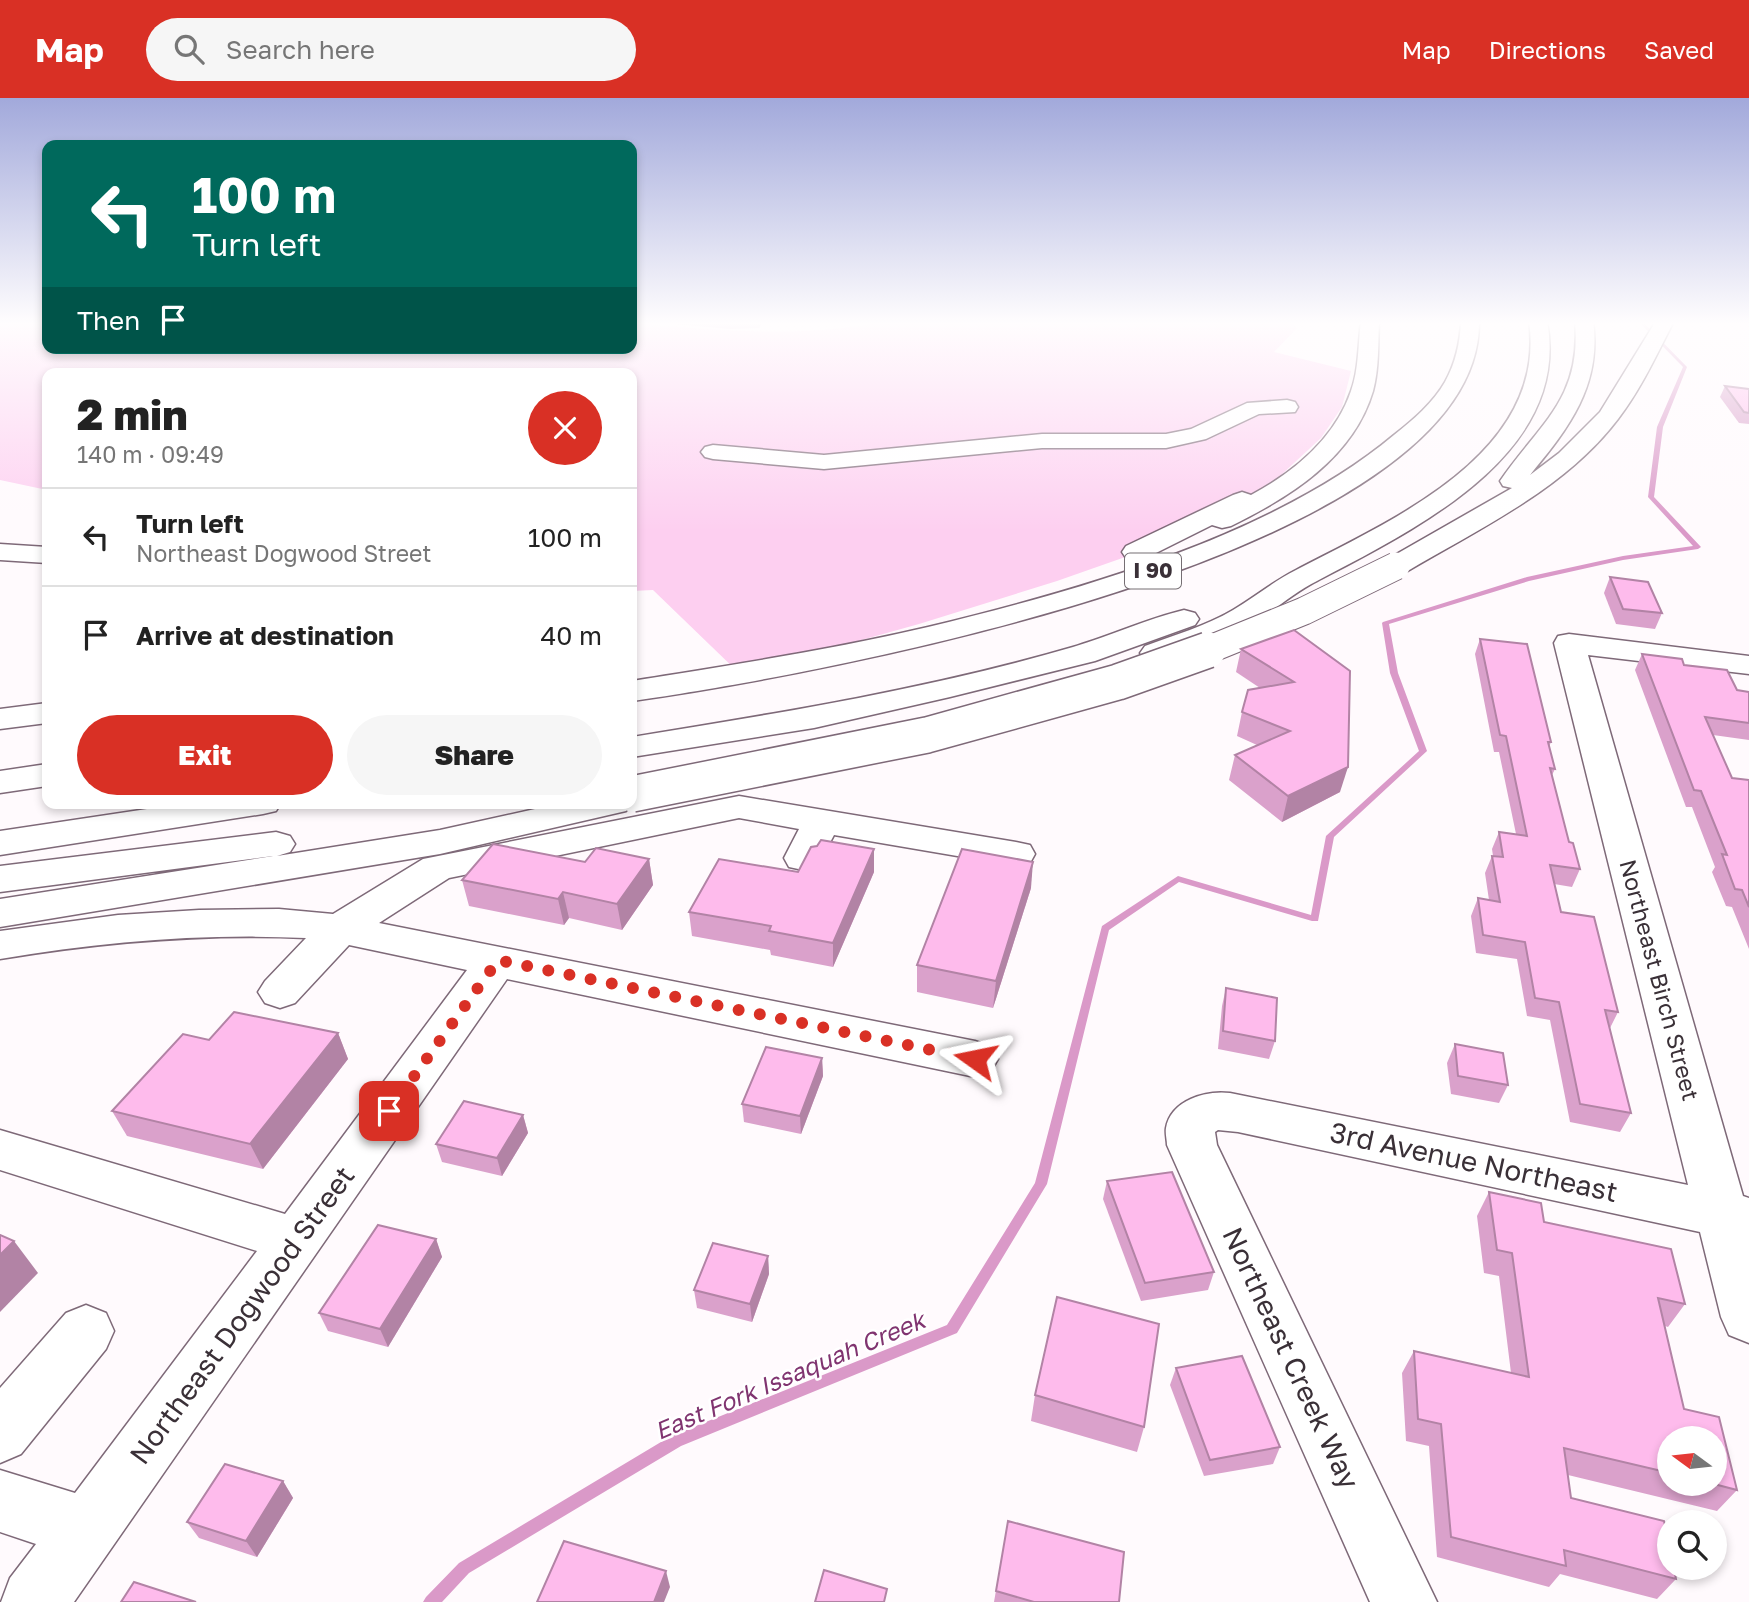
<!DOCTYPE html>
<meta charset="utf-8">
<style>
body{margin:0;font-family:"Golos Text",sans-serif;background:#f6f6f6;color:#222;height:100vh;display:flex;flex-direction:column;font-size:26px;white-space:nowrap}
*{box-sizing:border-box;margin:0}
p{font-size:23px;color:#767676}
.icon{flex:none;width:38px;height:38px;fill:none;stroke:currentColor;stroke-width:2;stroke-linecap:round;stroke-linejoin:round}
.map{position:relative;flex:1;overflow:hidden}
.details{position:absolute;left:42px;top:270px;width:595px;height:441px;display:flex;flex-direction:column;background:#fff;border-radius:14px;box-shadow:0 4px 10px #0003}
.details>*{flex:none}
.top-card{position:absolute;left:42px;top:42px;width:595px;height:214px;border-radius:14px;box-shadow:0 4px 10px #0003;background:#00695c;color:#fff;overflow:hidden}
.needle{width:46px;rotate:285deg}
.tools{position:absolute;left:1657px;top:1328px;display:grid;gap:14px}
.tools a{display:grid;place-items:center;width:70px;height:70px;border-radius:50%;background:#fff;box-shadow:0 4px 10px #0003;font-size:35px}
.pin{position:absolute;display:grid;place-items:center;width:60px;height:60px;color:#fff;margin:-30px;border-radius:14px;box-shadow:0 4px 10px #0006}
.me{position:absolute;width:77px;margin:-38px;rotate:282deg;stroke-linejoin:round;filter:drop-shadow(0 0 5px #0008)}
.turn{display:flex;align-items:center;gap:24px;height:147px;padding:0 35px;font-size:32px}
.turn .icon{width:91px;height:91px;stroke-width:2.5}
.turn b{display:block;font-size:49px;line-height:60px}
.then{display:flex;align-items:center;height:66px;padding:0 35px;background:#0003;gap:14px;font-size:26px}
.round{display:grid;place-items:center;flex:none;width:74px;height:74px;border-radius:37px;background:#f6f6f6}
.summary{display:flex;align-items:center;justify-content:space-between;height:119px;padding:0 35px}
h1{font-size:42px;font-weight:800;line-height:52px}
.action{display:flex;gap:14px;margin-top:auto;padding:14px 35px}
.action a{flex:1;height:80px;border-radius:42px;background:#d93025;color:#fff;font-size:28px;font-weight:800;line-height:80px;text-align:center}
.action a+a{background:#f6f6f6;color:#222}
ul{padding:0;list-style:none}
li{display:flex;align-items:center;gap:21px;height:98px;padding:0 35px;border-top:2px solid #e0e0e0}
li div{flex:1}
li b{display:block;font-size:26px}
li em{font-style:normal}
header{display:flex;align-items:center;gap:42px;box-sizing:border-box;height:98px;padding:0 35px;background:#d93025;color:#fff}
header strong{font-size:33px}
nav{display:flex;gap:38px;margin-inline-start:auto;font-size:24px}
.search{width:490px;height:63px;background:#f6f6f6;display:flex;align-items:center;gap:18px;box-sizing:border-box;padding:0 24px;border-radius:38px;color:#767676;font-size:26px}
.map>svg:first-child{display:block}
</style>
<header>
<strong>Map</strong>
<div class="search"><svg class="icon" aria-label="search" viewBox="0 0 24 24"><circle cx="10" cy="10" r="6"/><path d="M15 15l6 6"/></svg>Search here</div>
<nav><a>Map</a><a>Directions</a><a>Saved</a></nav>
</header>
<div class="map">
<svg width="1749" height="1504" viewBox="0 0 1749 1504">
<rect width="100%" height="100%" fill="#fffafd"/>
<path fill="#fdcff0" d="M0 223H47V250H632V225C716 232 802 241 885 223H1288L1297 230 1274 254 1351 273 1342 309 1321 340 1280 378 1246 400 1131 457 1057 483 919 526 740 576 653 492 632 493V275H47V392L0 382Z"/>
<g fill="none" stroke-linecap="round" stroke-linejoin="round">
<polygon fill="#da99c8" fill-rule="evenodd" points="1638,223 1642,223 1687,269 1663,329 1654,399 1701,449 1698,451 1623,462 1529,483 1389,526 1398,575 1427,653 1334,739 1318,823 1312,823 1179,784 1109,832 1047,1086 957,1235 681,1348 469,1475 442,1504 423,1504 426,1499 459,1465 671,1338 947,1227 1035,1085 1102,828 1178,778 1311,817 1326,738 1419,653 1390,575 1382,525 1383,524 1527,479 1623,458 1693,448 1648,399 1657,329 1683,269"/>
<g stroke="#7e6978" stroke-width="3">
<g id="minor">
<polygon points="1287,302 1295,304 1298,309 1295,314 1259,316 1206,341 1166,350 1042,350 824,371 713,361 705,359 701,354 705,349 713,347 824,357 1042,336 1166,336 1191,331 1247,305"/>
<polygon points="0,446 47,449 47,465 0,462"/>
<path d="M1569 536 1749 558V576L1588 557 1743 1098 1749 1100V1245L1729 1237 1721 1219 1700 1134 1238 1034 1218 1032 1215 1034 1217 1047 1437 1504H1370L1167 1047C1167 1042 1165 1035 1166 1030 1171 1002 1206 992 1230 995L1688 1087 1554 545 1558 538Z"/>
<polygon points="47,605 47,625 0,631 0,611"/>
<path d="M739 698 1016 744 1030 747 1035 756 1030 765 1016 768 834 737 817 769 803 772 789 769 784 760 799 731 739 720 449 780 379 825 975 943 991 949 998 961 991 973 975 979 507 881 74 1504H1L10 1480 36 1446 0 1434V1372L75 1395 257 1153 0 1072V1032L285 1116 467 872 349 847 295 905 280 910 265 905 258 894 265 883 306 840C203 835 102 844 0 861V833L118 817 199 812 279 811 333 816 423 761Z"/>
<polygon points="86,1207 106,1215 114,1233 106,1251 21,1356 0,1365 0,1290 66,1215"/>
</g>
</g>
<g stroke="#7e6978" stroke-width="3">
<g id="highway">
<path d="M1361 223H1379C1378 246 1379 271 1373 293 1353 360 1290 399 1231 428L1222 430 1212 427 1146 460 1136 462 1126 460 1122 454 1126 448 1233 397 1242 394 1251 397C1294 374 1335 340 1351 293 1359 271 1358 246 1361 223Z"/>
<path d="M1461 223H1479C1483 458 810 578 632 603V583C731 567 830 552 928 529 1078 493 1275 437 1394 337 1413 322 1433 305 1445 284 1456 264 1460 245 1461 223Z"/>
<path d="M1529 223H1547C1572 357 1413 432 1317 483 1295 494 1276 511 1255 524 1228 540 1196 550 1167 562L1156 564 1145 562 1140 555 1145 548C1174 537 1206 528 1233 512 1255 499 1274 483 1296 472 1391 422 1548 356 1529 223Z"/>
<path d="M1575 223H1593C1602 287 1569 330 1530 377L1559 355 1600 314 1656 223H1674C1657 256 1641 291 1618 321 1565 391 1480 430 1406 474L1396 476 1386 474 1382 468 1386 462 1512 390 1503 388 1500 383C1539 326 1582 301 1575 223Z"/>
<path d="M1184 512 1195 515 1199 521 1195 527 1095 563 950 599 814 630 632 659V639C780 615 929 591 1073 549 1111 538 1146 521 1184 512Z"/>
<polygon points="47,666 47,688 0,695 0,673"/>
<polygon points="187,705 281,705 276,713 263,716 0,757 0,733"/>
<polygon points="562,705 631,705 626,713 440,756 0,829 0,801 273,758 0,794 0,768 276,734 290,738 295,746 290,754 277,758 440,732"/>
</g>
</g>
<use href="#minor" fill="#fff" fill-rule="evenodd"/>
<use href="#highway" fill="#fff" fill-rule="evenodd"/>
<g stroke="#7e6978" stroke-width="29" stroke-linecap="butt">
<polyline id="highway-bridge-far1" points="1203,554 1304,513 1396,468"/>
</g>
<g stroke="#7e6978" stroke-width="38" stroke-linecap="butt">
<polyline id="highway-bridge" points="632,696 927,637 1118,584 1208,552"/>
</g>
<use href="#highway-bridge-far1" stroke="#fff" stroke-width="27"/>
<use href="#highway-bridge" stroke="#fff" stroke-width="35"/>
</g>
<g fill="#daa1cb" fill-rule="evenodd">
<polygon points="640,223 763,223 759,230 730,231"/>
<polygon points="1725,288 1749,291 1749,326 1739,325 1720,299"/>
<polygon points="1610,479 1662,515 1655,531 1616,526 1604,495"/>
<polygon points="1294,532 1340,694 1282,724 1229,682 1235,657 1257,647 1237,638 1242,614 1260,590 1236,574 1241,551"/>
<polygon points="1480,541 1551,644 1549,649 1555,671 1552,677 1569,744 1580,771 1572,789 1554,786 1561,814 1618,914 1610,930 1631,1015 1620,1034 1570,1024 1550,922 1527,918 1517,861 1476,855 1471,818 1478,800 1489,802 1485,775 1492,758 1493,758 1492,751 1499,734 1516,736 1499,654 1494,654 1475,556"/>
<polygon points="1642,556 1684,567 1737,592 1749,594 1749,642 1713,637 1732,680 1749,682 1749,851 1732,809 1726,808 1712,774 1715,769 1692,709 1686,709 1635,572"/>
<polygon points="649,761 653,787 622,832 569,820 564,827 469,808 462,782 585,764"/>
<polygon points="798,774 874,774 833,869 771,857 770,852 692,838 689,814"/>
<polygon points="1031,790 993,910 917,894 917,867"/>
<polygon points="1226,890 1275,943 1269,961 1218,951 1222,908"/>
<polygon points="338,935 348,961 263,1071 127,1038 112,1013 209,942"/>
<polygon points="1455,946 1508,987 1499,1005 1451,996 1447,965"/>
<polygon points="822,960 823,978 801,1036 744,1024 742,1006"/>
<polygon points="523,1017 528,1035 502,1078 442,1064 436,1046"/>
<polygon points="1107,1083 1214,1174 1208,1192 1141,1203 1103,1101"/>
<path d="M1489 1094 1544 1124 1685 1206 1668 1229 1665 1228 1684 1311 1737 1392 1717 1413 1568 1377 1571 1400 1676 1481 1657 1501 1560 1476 1549 1489 1437 1459 1429 1348 1406 1343 1402 1275 1414 1253 1511 1275 1499 1178 1484 1175 1477 1118ZM1670 1340 1715 1386H1670Z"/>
<polygon points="436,1141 442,1159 388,1249 328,1233 319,1215"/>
<polygon points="768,1158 769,1176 752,1224 697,1210 694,1192"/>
<polygon points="1176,1270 1280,1349 1273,1366 1204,1378 1170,1287"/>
<polygon points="1035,1297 1144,1329 1137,1354 1031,1323"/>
<polygon points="283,1383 293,1400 257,1459 199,1440 187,1424"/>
<polygon points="1008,1423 1119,1504 994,1504"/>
</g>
<g fill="#b283a5">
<polygon points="758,223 763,223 759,230"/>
<polygon points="1348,669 1340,694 1282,724 1288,698"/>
<polygon points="874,751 874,774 833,869 833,845"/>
<polygon points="649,761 653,787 622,832 617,806"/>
<polygon points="1033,764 1031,790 993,910 996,883"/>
<polygon points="563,794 569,820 564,827 558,801"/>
<polygon points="338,935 348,961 263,1071 250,1046"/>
<polygon points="822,960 823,978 801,1036 800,1018"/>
<polygon points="523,1017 528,1035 502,1078 497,1060"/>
<polygon points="436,1141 442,1159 388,1249 380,1231"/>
<polygon points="14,1143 38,1175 0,1214 0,1157"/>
<polygon points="768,1158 769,1176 752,1224 750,1206"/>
<polygon points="283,1383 293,1400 257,1459 246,1443"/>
<polygon points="666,1473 670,1489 664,1504 654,1504"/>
</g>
<g fill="#febbec" stroke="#b283a5" stroke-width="2">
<polygon points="1725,288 1749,291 1749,315 1744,314"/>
<polygon points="1610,479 1648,484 1662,515 1623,511"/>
<polygon points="1294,532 1350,573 1348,669 1288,698 1235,657 1290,633 1242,614 1248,592 1294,584 1241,551"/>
<polygon points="1480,541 1527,546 1551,644 1548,644 1555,671 1550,670 1569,744 1573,745 1580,771 1550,767 1561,814 1594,819 1618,914 1605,912 1631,1015 1580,1006 1559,904 1535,900 1525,844 1483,837 1478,800 1500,804 1492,758 1503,759 1499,734 1527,738 1506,638 1500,637"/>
<polygon points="1642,556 1682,561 1684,567 1727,572 1737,592 1749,594 1749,625 1705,619 1732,680 1749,682 1749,809 1742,792 1735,791 1722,756 1727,757 1701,693 1694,692"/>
<polygon points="821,742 874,751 833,845 769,833 771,828 689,814 719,761 798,774 811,749 817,748"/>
<polygon points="493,746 585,764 596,750 649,761 617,806 563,794 558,801 462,782"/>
<polygon points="962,751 1033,764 996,883 917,867"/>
<polygon points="1226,890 1277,900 1275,943 1223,933"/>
<polygon points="234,914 338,935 250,1046 112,1013 183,936 209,942"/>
<polygon points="1455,946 1503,955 1508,987 1458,978"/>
<polygon points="766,949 822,960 800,1018 742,1006"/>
<polygon points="464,1003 523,1017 497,1060 436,1046"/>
<polygon points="1172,1074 1214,1174 1145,1185 1107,1083"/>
<polygon points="1489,1094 1541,1105 1544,1124 1671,1151 1685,1206 1658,1200 1684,1311 1719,1319 1737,1392 1714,1386 1715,1386 1715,1340 1670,1340 1670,1375 1564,1350 1571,1400 1664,1423 1670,1448 1670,1470 1674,1470 1676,1481 1564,1452 1566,1468 1451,1439 1441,1326 1418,1321 1414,1253 1529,1279 1512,1155 1497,1152"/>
<polygon points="378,1127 436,1141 380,1231 319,1215"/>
<polygon points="0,1137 14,1143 0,1157"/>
<polygon points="713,1145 768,1158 750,1206 694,1192"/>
<polygon points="1057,1199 1159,1226 1144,1329 1035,1297"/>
<polygon points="1242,1258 1280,1349 1210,1362 1176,1270"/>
<polygon points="225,1366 283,1383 246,1443 187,1424"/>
<polygon points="1008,1423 1124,1454 1119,1504 1034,1504 996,1493"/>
<polygon points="564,1443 666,1473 654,1504 537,1504"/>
<polygon points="824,1472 887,1491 884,1504 815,1504"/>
<polygon points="134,1484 196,1504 121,1504"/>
</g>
<linearGradient id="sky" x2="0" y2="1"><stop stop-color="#a2a9db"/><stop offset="0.52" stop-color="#fffdfe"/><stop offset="1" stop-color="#fffdfe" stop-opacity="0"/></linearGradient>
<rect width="1749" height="433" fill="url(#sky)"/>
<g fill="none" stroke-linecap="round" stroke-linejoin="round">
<polyline stroke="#d93025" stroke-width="12" stroke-dasharray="0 21.6" points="389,1013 498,862 975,961"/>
</g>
<g text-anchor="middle" stroke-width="5" stroke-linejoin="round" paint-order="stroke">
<rect fill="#fff" stroke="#756e73" stroke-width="2" x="1125" y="455.5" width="56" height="35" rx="5"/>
<g font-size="21" font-weight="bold" fill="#3a3037">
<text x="1153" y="480">I 90</text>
</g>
<g font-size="23" fill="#3a3037" stroke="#fff">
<text transform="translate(1659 882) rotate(75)" y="8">Northeast Birch Street</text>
</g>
<g font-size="24" font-style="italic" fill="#803470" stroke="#fff">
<text transform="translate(790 1278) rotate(-23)" y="8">East Fork Issaquah Creek</text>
</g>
<g font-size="28" fill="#3a3037" stroke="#fff">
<text transform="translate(1474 1064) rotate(12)" y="10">3rd Avenue Northeast</text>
<text transform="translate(242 1217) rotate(-54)" y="10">Northeast Dogwood Street</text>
<text transform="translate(1291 1260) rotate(65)" y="10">Northeast Creek Way</text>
</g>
</g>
</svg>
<div class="tools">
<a><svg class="needle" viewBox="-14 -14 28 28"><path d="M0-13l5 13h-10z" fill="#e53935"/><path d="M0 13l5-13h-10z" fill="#767676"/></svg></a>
<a><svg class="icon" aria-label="search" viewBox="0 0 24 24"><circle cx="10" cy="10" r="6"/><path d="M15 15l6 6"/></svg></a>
</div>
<div class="pin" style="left:389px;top:1013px;background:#d93025"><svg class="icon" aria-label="arrive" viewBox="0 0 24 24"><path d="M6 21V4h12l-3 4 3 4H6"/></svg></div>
<svg class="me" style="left:975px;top:961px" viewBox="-20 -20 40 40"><path d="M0-17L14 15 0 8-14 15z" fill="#d93025" stroke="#fff" stroke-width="4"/></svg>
<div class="top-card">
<div class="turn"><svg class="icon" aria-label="left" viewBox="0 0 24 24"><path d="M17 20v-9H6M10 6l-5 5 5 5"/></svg><div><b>100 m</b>Turn left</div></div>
<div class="then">Then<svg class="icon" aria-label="arrive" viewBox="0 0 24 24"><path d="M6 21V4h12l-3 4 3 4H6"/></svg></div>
</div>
<section class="details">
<div class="summary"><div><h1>2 min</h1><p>140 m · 09:49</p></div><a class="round" style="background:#d93025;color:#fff"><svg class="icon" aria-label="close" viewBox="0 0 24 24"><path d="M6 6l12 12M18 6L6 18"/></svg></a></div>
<ul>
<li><svg class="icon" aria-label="left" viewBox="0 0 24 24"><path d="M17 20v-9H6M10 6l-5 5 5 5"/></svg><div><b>Turn left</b><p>Northeast Dogwood Street</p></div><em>100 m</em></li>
<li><svg class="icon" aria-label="arrive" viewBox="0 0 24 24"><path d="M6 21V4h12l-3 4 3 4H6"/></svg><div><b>Arrive at destination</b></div><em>40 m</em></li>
</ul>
<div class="action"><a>Exit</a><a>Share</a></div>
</section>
</div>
